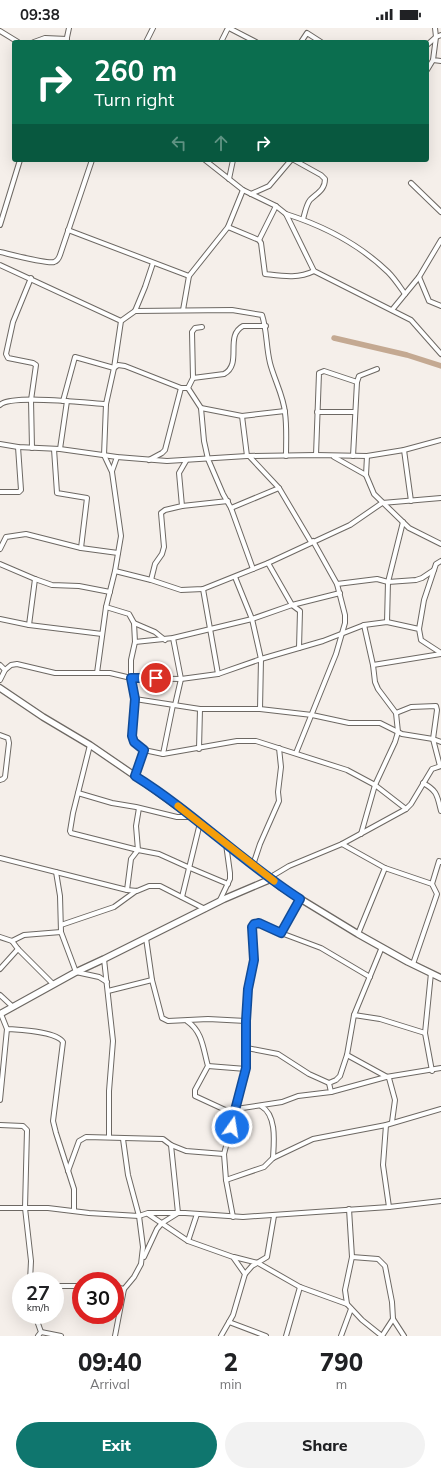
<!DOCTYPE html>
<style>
body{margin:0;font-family:Mulish,sans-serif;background:#f2f2f2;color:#202124;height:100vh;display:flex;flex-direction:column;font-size:15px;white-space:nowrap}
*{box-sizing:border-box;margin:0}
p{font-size:13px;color:#757577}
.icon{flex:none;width:22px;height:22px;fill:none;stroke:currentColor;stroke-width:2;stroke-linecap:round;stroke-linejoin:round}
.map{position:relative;height:1308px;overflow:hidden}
.side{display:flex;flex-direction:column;background:#fff;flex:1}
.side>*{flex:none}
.banner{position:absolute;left:12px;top:12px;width:417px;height:122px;border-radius:4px;box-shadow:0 4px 16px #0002;background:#0b6e4f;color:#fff;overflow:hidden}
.speed{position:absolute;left:12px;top:1244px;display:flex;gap:8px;font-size:20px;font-weight:700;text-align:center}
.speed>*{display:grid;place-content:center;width:52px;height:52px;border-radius:50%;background:#fff;box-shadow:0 4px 16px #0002;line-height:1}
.speed small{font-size:10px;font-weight:400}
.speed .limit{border:6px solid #d22;background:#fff;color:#111}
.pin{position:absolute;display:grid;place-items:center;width:34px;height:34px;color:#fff;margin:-17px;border:2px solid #fff;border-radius:50%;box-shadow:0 1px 4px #0007}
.me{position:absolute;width:44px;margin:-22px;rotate:13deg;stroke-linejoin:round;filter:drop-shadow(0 0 3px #0008)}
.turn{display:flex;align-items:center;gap:14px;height:84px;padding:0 16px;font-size:18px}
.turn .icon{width:52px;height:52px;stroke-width:2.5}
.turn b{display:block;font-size:28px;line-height:34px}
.lanes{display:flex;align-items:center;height:38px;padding:0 16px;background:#0003;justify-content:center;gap:20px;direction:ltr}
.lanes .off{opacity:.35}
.eta{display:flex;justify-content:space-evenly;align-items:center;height:68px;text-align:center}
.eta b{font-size:24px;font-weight:800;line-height:28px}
.button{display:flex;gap:8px;margin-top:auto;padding:8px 16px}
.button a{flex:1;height:46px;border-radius:24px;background:#0f766e;color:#fff;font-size:16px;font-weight:800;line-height:46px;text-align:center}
.button a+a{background:#f2f2f2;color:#202124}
.status{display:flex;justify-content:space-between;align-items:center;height:28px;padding:0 20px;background:#fff;direction:ltr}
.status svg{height:11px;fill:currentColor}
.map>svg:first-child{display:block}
</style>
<div class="status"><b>09:38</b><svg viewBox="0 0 49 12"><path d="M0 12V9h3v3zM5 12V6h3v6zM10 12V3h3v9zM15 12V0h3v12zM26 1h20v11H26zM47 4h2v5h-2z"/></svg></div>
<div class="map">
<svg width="441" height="1308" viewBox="0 0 441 1308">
<rect width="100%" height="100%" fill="#f5efea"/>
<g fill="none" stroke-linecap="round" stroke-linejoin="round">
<polyline stroke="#c4a992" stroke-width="5.5" points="334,310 407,327 441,338"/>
<g stroke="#6d6863" stroke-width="6">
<g id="street">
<polyline points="229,0 256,14"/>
<polyline points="435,0 436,9 433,32 441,33"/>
<polyline points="0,3 18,14"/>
<polyline points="34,14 45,10 67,11"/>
<polyline points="66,14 69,0"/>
<polyline points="146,14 153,0"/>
<polyline points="221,14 228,0"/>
<polyline points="301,14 307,5 321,14"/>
<polyline points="427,17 436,9 441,7"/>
<polyline points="427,42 433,32"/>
<polyline points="205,132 243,162 276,178 286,186 314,243 411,292 441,326"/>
<path d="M294 132 321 147 325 151C325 162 317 165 310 172 306 177 305 185 303 191"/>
<polyline points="229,151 233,132"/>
<polyline points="411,155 441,184"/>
<polyline points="251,166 269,158 291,132"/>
<path d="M286 186C324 198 359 216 388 244 395 251 400 259 405 266"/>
<polyline points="0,197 20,132"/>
<path d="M228 199 259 212 261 215 265 246C282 248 298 251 314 243"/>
<polyline points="68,202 189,248"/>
<polyline points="259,212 276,178"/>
<path d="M0 224C9 226 47 236 54 234 57 233 59 230 60 227L92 132"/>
<polyline points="0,237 121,293"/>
<polyline points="419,249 429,273 441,278"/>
<polyline points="31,250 13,294 6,326 8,330 33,335 36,337 31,372 32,420"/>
<polyline points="183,282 189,248 228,199 243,162"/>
<polyline points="392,282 419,249 441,212"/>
<path d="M135 283 232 282 262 287C267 302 266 319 270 335 274 351 284 369 285 385 287 399 286 414 286 428"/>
<polyline points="202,299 195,300 192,304 193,350 188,360 201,380 204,413 208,431 223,466 231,480 253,541"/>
<path d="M193 350 224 346C243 336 224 308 243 298H266"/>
<polyline points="63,373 75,329 114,340 118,337 125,338 181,360 188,360"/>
<path d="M0 377C10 366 88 375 106 376"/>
<polyline points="201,380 242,388 247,428"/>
<polyline points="317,384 354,384"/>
<polyline points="242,388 285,383"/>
<polyline points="0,416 18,419 60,421 117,429 167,433 247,428 316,427 367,428 404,422 441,412"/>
<polyline points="54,421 57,465 87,470 81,520"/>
<polyline points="60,421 67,373"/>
<polyline points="404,422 411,473"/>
<polyline points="316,427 319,345 324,343 357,354"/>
<polyline points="353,428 357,354 359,348 377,341"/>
<polyline points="250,429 279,460 311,514"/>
<polyline points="334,429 366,447 374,466 409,500 441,516"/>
<polyline points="149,432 162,425 165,422 181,360"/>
<polyline points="112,443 117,429"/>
<polyline points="366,447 367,428"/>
<polyline points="0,464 19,464 21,462 18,419"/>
<polyline points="182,478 228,473"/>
<polyline points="231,480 279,460"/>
<polyline points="0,521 6,509 26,506 81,520 118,525"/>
<polyline points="268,535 292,577 300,583 299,620"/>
<polyline points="0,536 35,551 52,557 79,558 110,564"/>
<polyline points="115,543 151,552 181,562 203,561 268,535 350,497 382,475 441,470"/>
<polyline points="235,549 252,591 261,631 260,681"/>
<polyline points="151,552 155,536 162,526 164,519 161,485 165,482 182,478 179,445 186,433"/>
<polyline points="337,556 377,551 388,554 416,552 422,550 434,542"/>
<polyline points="203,561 218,646"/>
<polyline points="106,579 129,586 134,595 155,604 165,612"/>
<polyline points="0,591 29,597 102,606"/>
<polyline points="387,594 388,554 403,494"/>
<polyline points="134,595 135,614 131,632 131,650 135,671 132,708 134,714 144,722 135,748"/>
<polyline points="29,597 35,551"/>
<polyline points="419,601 424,572 436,536 441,533"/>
<polyline points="173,610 181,651 175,677"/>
<polyline points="135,614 173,610 252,591 292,577 340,565"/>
<polyline points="0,637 5,642 0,652"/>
<polyline points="373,637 441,626"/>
<polyline points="5,642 11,637 17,636 55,645 110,645 131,650 181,651 218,646 261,631 323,613 364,597 387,594 419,601 421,612 441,625"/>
<polyline points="97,645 106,579 115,543 121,508 112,444 104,427 106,376 114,340 121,293 135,283 145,259 153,235"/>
<polyline points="135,671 200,681 260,681 312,687 349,695 380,695 402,706 433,711 441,714"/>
<polyline points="396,685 411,679 436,678 437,682 433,711 440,738"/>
<polyline points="0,707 8,710 9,715 5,749 3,751 0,752"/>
<polyline points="90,717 73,785 70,803 71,805 138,822 136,798 139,780"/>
<polyline points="199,721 200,681"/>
<polyline points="144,722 163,726 237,713 256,713 347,742 375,757 406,781"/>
<polyline points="296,725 336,626 345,595 345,587 337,556 313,513"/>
<polyline points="163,726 173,677"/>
<path d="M423 755C438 763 437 768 441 783"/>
<polyline points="78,765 112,775 136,779 177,789 192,789"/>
<polyline points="361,806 375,757 395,714 398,704 396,685 378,661 375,654 373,637 364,597"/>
<polyline points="342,816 385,840 432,856 437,866 413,936"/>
<polyline points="0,830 127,862 137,863 149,858 160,858 205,881"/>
<polyline points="253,837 260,816 279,773 278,764 281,739 279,720"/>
<polyline points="56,844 60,868 61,904 76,944 99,949 107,954"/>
<polyline points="271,851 274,847 289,838 342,816 406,781 411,776 432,741 441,738"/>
<polyline points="432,856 439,833 441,834"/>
<polyline points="127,862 131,831 138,822 159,826 190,840 228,856"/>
<polyline points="182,869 200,795"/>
<polyline points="219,874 230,851 230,845 226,816"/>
<polyline points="61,897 114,879 136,863"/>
<polyline points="281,905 300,871"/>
<polyline points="358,906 385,840"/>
<polyline points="0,909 12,913 18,921 53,956"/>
<polyline points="146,910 152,952 162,990 168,993 208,991 246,993"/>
<polyline points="12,913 24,907 61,904"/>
<polyline points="104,931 113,1013 109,1063 109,1109"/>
<polyline points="0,941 18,921"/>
<polyline points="431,945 425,1005 432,1043"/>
<polyline points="108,963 152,952"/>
<polyline points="0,967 13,979"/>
<polyline points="354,987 382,919"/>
<path d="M187 993C203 1004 203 1021 208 1038L195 1062V1068L234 1086"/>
<path d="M7 1001C20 1002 56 1003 63 1014L53 1093 56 1105 74 1161V1183"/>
<polyline points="247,1020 278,1026 309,1046 329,1055"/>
<polyline points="347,1027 389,1050 395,1072 392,1094"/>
<polyline points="208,1038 246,1041"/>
<polyline points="331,1064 386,1049 441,1040"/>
<polyline points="0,1072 7,1001 1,986"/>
<path d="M261 1078C277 1087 274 1114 273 1130"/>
<polyline points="236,1081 282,1074 298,1068 331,1064 329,1055 336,1052 340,1048 347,1027 354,987 380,991 425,1005"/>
<polyline points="0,1097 23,1098 27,1102 25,1180 31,1233 30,1253"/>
<polyline points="386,1097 383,1137 389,1179"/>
<polyline points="68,1143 79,1113 86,1109 163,1111 171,1117 186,1123 224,1126"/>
<polyline points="226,1152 264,1139 273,1130 313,1111 386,1097 441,1081"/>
<polyline points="0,1180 48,1180 89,1185 139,1188 148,1185 185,1185 243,1189 389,1179 441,1173"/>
<polyline points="349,1181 352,1229 345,1262 347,1276 362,1292 382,1308"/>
<polyline points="148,1186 188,1213 233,1229 245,1246 233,1287 221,1308"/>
<polyline points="233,1189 226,1152 224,1126 246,1041 246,993 248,961 254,932 252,899 253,896 259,895 281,905 321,920 370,949"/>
<polyline points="188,1213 197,1186"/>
<polyline points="144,1229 157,1201 162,1195 178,1185 171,1117"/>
<polyline points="234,1229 258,1235 300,1259 347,1276"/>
<polyline points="352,1229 378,1231 385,1238 392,1274 393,1291 404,1308"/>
<polyline points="245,1246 252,1238 267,1229 274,1188"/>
<polyline points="55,1258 81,1258"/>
<polyline points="115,1259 124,1261"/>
<polyline points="35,1287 41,1304 38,1308"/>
<polyline points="229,1294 266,1308"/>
<polyline points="41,1304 61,1308"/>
<polyline points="115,1308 124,1261 134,1249 141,1236 143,1219 139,1188 128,1147 123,1111"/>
<polyline points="286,1308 300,1259"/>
<polyline points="341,1308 351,1281"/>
<polyline points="382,1308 393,1291"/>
</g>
</g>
<g stroke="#6d6863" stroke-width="8">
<g id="secondary">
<polyline points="0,660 43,689 90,717 141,752 192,789 281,859 358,906 408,934 441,950"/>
<polyline points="0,986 76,944 104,931 224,871 271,851"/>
</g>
</g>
<use href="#street" stroke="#fff" stroke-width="4"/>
<use href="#secondary" stroke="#fff" stroke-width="5.5"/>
</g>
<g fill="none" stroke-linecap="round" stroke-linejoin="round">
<g stroke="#114b97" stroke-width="10">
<path id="route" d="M156 650H131L135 671 132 708 134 714 144 722 135 748C193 784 242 834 300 871L281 905 259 895 254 896 252 899 254 932 248 961 246 993V1040L234 1086 232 1099"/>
</g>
<use href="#route" stroke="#1a73e8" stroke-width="7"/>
<polyline stroke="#f59e0b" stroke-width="7" points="178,778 274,853"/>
</g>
</svg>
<div class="speed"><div>27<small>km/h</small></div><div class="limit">30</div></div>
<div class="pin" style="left:156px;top:650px;background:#d93025"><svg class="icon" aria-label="arrive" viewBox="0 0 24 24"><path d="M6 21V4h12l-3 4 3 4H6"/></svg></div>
<svg class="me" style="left:232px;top:1099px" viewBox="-20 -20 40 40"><circle r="17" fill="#1a73e8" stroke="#fff" stroke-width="3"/><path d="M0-11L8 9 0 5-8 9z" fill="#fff"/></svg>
<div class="banner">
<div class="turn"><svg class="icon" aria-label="right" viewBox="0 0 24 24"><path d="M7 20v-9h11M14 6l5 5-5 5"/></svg><div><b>260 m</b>Turn right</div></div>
<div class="lanes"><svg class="icon off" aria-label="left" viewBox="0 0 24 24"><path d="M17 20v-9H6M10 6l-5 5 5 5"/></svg><svg class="icon off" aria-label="ahead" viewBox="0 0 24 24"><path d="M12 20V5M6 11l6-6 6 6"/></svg><svg class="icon" aria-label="right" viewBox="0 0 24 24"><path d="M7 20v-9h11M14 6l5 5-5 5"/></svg></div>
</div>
</div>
<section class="side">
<div class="eta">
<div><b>09:40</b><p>Arrival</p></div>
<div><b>2</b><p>min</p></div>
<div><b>790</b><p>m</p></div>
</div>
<div class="button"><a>Exit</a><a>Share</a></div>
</section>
